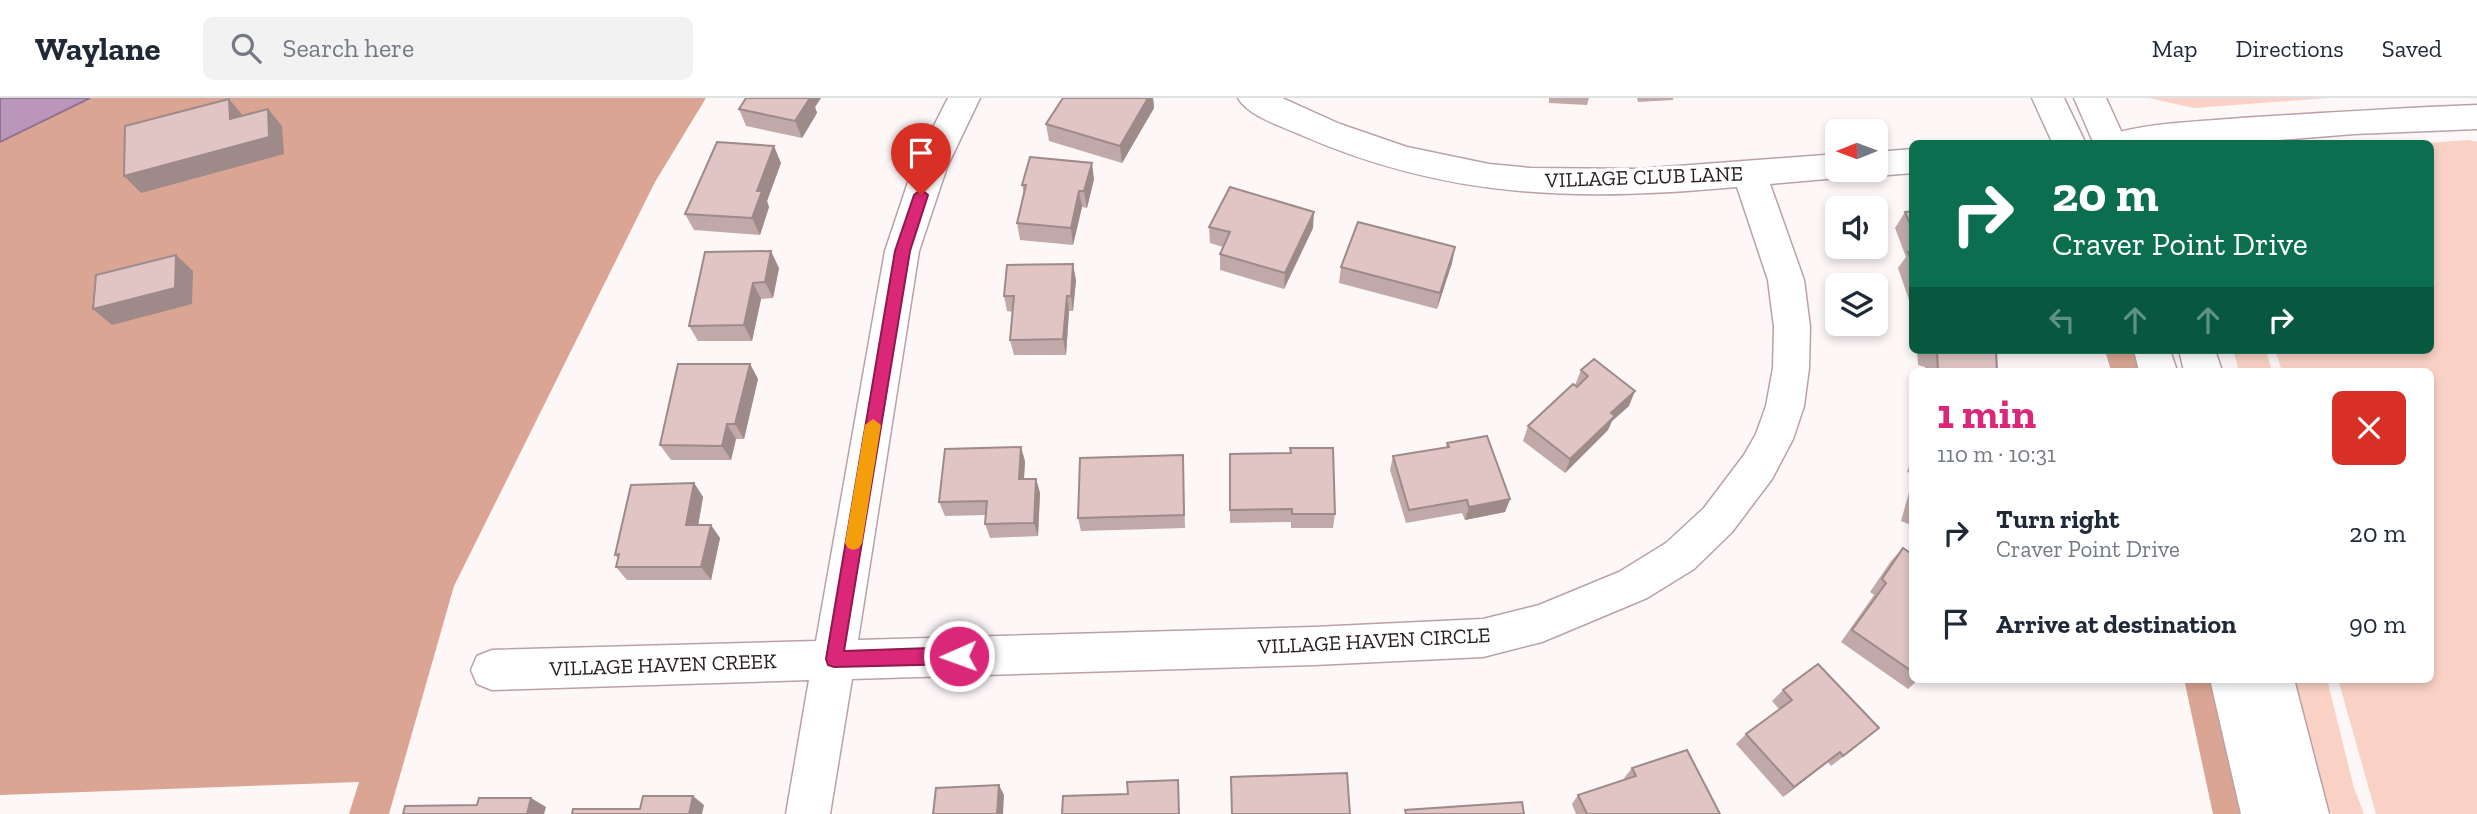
<!DOCTYPE html>
<meta charset="utf-8">
<style>
body{margin:0;font-family:"Zilla Slab",serif;background:#f2f2f3;color:#1f2937;height:100vh;display:flex;flex-direction:column;font-size:26px;white-space:nowrap}
*{box-sizing:border-box;margin:0}
p{font-size:23px;color:#747a83}
.icon{flex:none;width:38px;height:38px;fill:none;stroke:currentColor;stroke-width:2;stroke-linecap:round;stroke-linejoin:round}
.map{position:relative;flex:1;overflow:hidden}
.drawer{position:absolute;left:1909px;top:270px;width:525px;height:315px;display:flex;flex-direction:column;background:#fff;border-radius:10px;box-shadow:0 4px 10px #0003}
.drawer>*{flex:none}
.hud{position:absolute;left:1909px;top:42px;width:525px;height:214px;border-radius:10px;box-shadow:0 4px 10px #0003;background:#0b6e4f;color:#fff;overflow:hidden}
.needle{width:46px;rotate:269deg}
.buttons{position:absolute;left:1825px;top:21px;display:grid;gap:14px}
.buttons a{display:grid;place-items:center;width:63px;height:63px;border-radius:10px;background:#fff;box-shadow:0 4px 10px #0003;font-size:35px}
.pin{position:absolute;display:grid;place-items:center;width:60px;height:60px;color:#fff;margin:-72px -30px;border-radius:50% 50% 50% 0;rotate:-45deg;box-shadow:0 0 7px #0007}
.pin .icon{rotate:45deg}
.me{position:absolute;width:77px;margin:-38px;rotate:268deg;stroke-linejoin:round;filter:drop-shadow(0 0 5px #0008)}
.turn{display:flex;align-items:center;gap:24px;height:147px;padding:0 28px;font-size:32px}
.turn .icon{width:91px;height:91px;stroke-width:2.5}
.turn b{display:block;font-size:49px;line-height:60px}
.lanes{display:flex;align-items:center;height:66px;padding:0 28px;background:#0003;justify-content:center;gap:35px;direction:ltr}
.lanes .off{opacity:.35}
.round{display:grid;place-items:center;flex:none;width:74px;height:74px;border-radius:10px;background:#f2f2f3}
.summary{display:flex;align-items:center;justify-content:space-between;height:119px;padding:0 28px}
h1{font-size:42px;font-weight:800;line-height:52px;color:#db2777}
ul{padding:0;list-style:none}
li{display:flex;align-items:center;gap:21px;height:91px;padding:0 28px}
li div{flex:1}
li b{display:block;font-size:26px}
li em{font-style:normal}
header{display:flex;align-items:center;gap:42px;box-sizing:border-box;height:98px;padding:0 35px;background:#fff;border-bottom:2px solid #e0e1e3}
header strong{font-size:33px}
nav{display:flex;gap:38px;margin-inline-start:auto;font-size:24px}
.search{width:490px;height:63px;background:#f2f2f3;display:flex;align-items:center;gap:18px;box-sizing:border-box;padding:0 24px;border-radius:10px;color:#747a83;font-size:26px}
.map>svg:first-child{display:block}
</style>
<header>
<strong>Waylane</strong>
<div class="search"><svg class="icon" aria-label="search" viewBox="0 0 24 24"><circle cx="10" cy="10" r="6"/><path d="M15 15l6 6"/></svg>Search here</div>
<nav><a>Map</a><a>Directions</a><a>Saved</a></nav>
</header>
<div class="map">
<svg width="2477" height="716" viewBox="0 0 2477 716">
<rect width="100%" height="100%" fill="#fdf7f8"/>
<g fill="#fad2c5">
<polygon points="2149,0 2328,0 2194,10"/>
<polygon points="2469,42 2477,44 2477,716 2376,716 2338,581 2431,581 2431,273 2282,273 2275,252 2431,252 2431,46 2426,45"/>
<polygon points="2233,252 2266,252 2272,273 2239,273"/>
<polygon points="2292,581 2327,581 2354,690 2364,716 2332,716 2321,699"/>
</g>
<g fill="#daa593">
<polygon points="90,0 706,0 655,84 454,488 389,716 349,716 359,684 0,697 0,44"/>
<polygon points="2105,252 2141,252 2146,273 2111,273"/>
<polygon points="2184,581 2218,581 2247,716 2213,716"/>
</g>
<polygon fill="#ba96bc" stroke="#8f738e" stroke-width="2" points="0,0 90,0 0,44"/>
<g fill="none" stroke-linecap="round" stroke-linejoin="round">
<g stroke="#baa1a7" stroke-width="3">
<g id="minor">
<path d="M948 0H980L947 69 919 153 858 542 1314 529 1483 521 1539 507 1619 474 1666 445 1704 410 1744 357 1756 336 1766 308 1773 270 1774 229 1768 182 1737 89C1579 103 1450 102 1301 37 1282 28 1249 19 1238 0H1282L1340 26 1407 49 1489 66 1530 70 1638 71 1838 56V72H1853L1850 77 1838 80 1770 86 1804 182 1810 229 1809 270 1804 308 1793 341 1772 381 1732 434 1694 471 1647 500 1542 544 1483 559 1314 567 852 581 830 716H786L809 582 492 592 477 586 471 572 477 558 492 552 816 543 885 153 913 69Z"/>
<path d="M2477 7V31L2354 36 2228 46H2104L2108 37C2151 24 2197 24 2241 20 2320 15 2398 10 2477 7Z"/>
<polygon points="1913,51 1913,75 1876,78 1862,72 1876,72 1876,54"/>
</g>
</g>
<g stroke="#baa1a7" stroke-width="3">
<g id="secondary">
<polygon points="2032,0 2064,0 2086,46 2053,46"/>
<polygon points="2074,0 2106,0 2127,46 2094,46"/>
<polygon points="2134,252 2170,252 2177,273 2139,273"/>
<polygon points="2179,252 2215,252 2222,273 2184,273"/>
<polygon points="2210,581 2294,581 2329,716 2241,716"/>
</g>
</g>
<use href="#minor" fill="#fff" fill-rule="evenodd"/>
<use href="#secondary" fill="#fff" fill-rule="evenodd"/>
</g>
<g fill="#c1a9a9">
<polygon points="821,0 815,9 817,15 802,40 746,28 739,11"/>
<polygon points="1063,0 1153,0 1154,10 1122,65 1049,43 1046,26"/>
<polygon points="1549,0 1589,0 1587,7 1549,5"/>
<polygon points="1637,0 1673,0 1673,2 1638,4"/>
<polygon points="781,65 767,103 769,109 760,137 694,132 685,116"/>
<polygon points="1094,81 1087,110 1082,109 1073,147 1020,142 1017,125 1024,97 1022,87"/>
<polygon points="1913,113 1913,202 1909,202 1898,170 1906,159 1895,130 1905,114"/>
<polygon points="1209,129 1313,130 1284,191 1220,172 1220,156 1223,149 1210,145"/>
<polygon points="1455,149 1452,165 1437,211 1339,185 1341,169"/>
<polygon points="705,154 779,170 773,200 761,201 752,243 698,243 689,228"/>
<polygon points="1076,182 1073,213 1069,213 1066,257 1014,257 1010,242 1013,214 1007,213 1004,198"/>
<polygon points="1917,252 1996,252 1997,273 1926,273 1925,269 1918,267"/>
<polygon points="750,266 758,281 744,341 736,341 731,362 671,362 660,347"/>
<polygon points="1581,272 1629,308 1612,323 1608,332 1565,375 1523,343 1528,328 1575,287"/>
<polygon points="1447,345 1510,401 1505,414 1465,422 1462,415 1406,425 1390,372 1393,358 1446,349"/>
<polygon points="1290,355 1335,416 1333,430 1291,430 1291,424 1230,425 1230,356"/>
<polygon points="1913,356 1913,376 1907,374"/>
<polygon points="1183,357 1185,430 1081,433 1078,420"/>
<polygon points="1025,363 1024,381 1036,381 1040,395 1038,438 990,440 985,426 986,417 945,418 939,404"/>
<polygon points="1913,380 1913,428 1901,423"/>
<polygon points="694,385 703,399 698,427 720,440 711,482 627,482 616,469 618,460 615,457"/>
<polygon points="1903,450 1913,457 1913,581 1919,581 1908,591 1841,544 1874,497 1870,494 1891,463"/>
<polygon points="1783,592 1866,641 1831,668 1828,664 1783,699 1736,646 1746,636 1779,611 1772,603"/>
<polygon points="1632,670 1720,716 1576,716 1572,706 1578,697 1625,681 1624,680"/>
</g>
<g fill="#9d8a89">
<polygon points="807,0 821,0 815,9 817,15 802,40 795,23"/>
<polygon points="1148,0 1153,0 1154,10 1122,65 1120,48"/>
<polygon points="229,1 244,19 230,21"/>
<polygon points="268,11 282,28 284,56 141,95 124,78"/>
<polygon points="774,48 781,65 767,103 769,109 760,137 752,120 757,93"/>
<polygon points="1092,65 1094,81 1087,110 1084,93"/>
<polygon points="1079,93 1082,109 1073,147 1071,130"/>
<polygon points="1314,114 1313,130 1284,191 1285,175"/>
<polygon points="1455,149 1452,165 1437,211 1440,195"/>
<polygon points="771,153 779,170 773,200 765,184"/>
<polygon points="176,157 193,173 192,206 112,227 93,211"/>
<polygon points="1073,166 1076,182 1073,213 1071,198"/>
<polygon points="753,185 761,201 752,243 744,227"/>
<polygon points="1067,198 1069,213 1066,257 1063,241"/>
<polygon points="750,266 758,281 744,341 735,326"/>
<polygon points="1635,293 1629,308 1612,323 1608,332 1565,375 1570,361 1611,315"/>
<polygon points="727,326 736,341 731,362 722,348"/>
<polygon points="1021,349 1025,363 1023,395 1019,381"/>
<polygon points="1036,381 1040,395 1038,438 1034,425"/>
<polygon points="694,385 703,399 696,440 686,427"/>
<polygon points="1510,401 1505,414 1465,422 1469,409"/>
<polygon points="711,427 720,440 711,482 701,469"/>
<polygon points="1840,654 1828,664 1783,699 1794,689"/>
<polygon points="999,687 1004,697 1003,716 997,716"/>
<polygon points="693,698 704,707 702,716 689,716"/>
<polygon points="531,700 546,709 544,716 527,716"/>
</g>
<g fill="#e0c5c4" stroke="#9d8a89" stroke-width="2">
<polygon points="746,0 810,0 795,23 739,11"/>
<polygon points="1063,0 1148,0 1120,48 1046,26"/>
<polygon points="229,1 230,21 268,11 269,39 124,78 125,28"/>
<polygon points="717,44 774,48 757,93 762,93 752,120 685,116"/>
<polygon points="1030,59 1092,65 1084,93 1079,93 1071,130 1017,125 1026,87 1022,87"/>
<polygon points="1230,89 1314,114 1285,175 1220,156 1230,134 1209,129"/>
<polygon points="1913,113 1913,133 1905,114"/>
<polygon points="1358,124 1455,149 1440,195 1341,169"/>
<polygon points="771,153 765,184 753,185 744,227 689,228 705,154"/>
<polygon points="1908,154 1913,154 1913,166"/>
<polygon points="176,157 175,190 93,211 96,177"/>
<polygon points="1073,166 1071,198 1067,198 1063,241 1010,242 1014,198 1004,198 1007,167"/>
<polygon points="1930,252 1996,252 1997,273 1938,273 1937,253"/>
<polygon points="1594,261 1635,293 1611,315 1615,318 1570,361 1528,328 1573,286 1577,289 1588,278 1581,272"/>
<polygon points="678,266 750,266 735,326 727,326 722,348 660,347"/>
<polygon points="1487,338 1510,401 1469,409 1467,402 1409,412 1393,358 1449,349 1447,345"/>
<polygon points="1021,349 1019,381 1036,381 1034,425 985,426 987,403 939,404 945,351"/>
<polygon points="1290,350 1333,350 1335,416 1292,416 1292,411 1230,412 1230,356 1291,355"/>
<polygon points="1183,357 1184,417 1078,420 1080,360"/>
<polygon points="694,385 686,427 711,427 701,469 616,469 619,456 615,457 631,387"/>
<polygon points="1903,450 1913,457 1913,574 1852,532 1886,485 1882,481"/>
<polygon points="1818,566 1879,630 1843,658 1840,654 1794,689 1746,636 1792,602 1783,592"/>
<polygon points="1687,652 1720,716 1587,716 1578,697 1636,678 1632,670"/>
<polygon points="1347,675 1350,716 1232,716 1231,679"/>
<polygon points="1178,682 1179,716 1062,716 1063,698 1128,696 1127,684"/>
<polygon points="999,687 997,716 933,716 936,690"/>
<polygon points="643,698 693,698 689,716 572,716 573,711 640,711"/>
<polygon points="479,700 531,700 527,716 403,716 405,708 477,707"/>
<polygon points="1522,704 1524,716 1406,716 1405,712"/>
</g>
<polygon fill="#db2777" stroke="#8e194d" stroke-width="2" points="921,91 928,97 910,153 844,553 959,549 965,552 968,558 965,563 959,566 834,569 828,567 826,561 895,153 914,97"/>
<polygon fill="#f59e0b" points="873,321 881,327 862,445 859,450 853,452 848,450 845,445 865,327"/>
<g text-anchor="middle" stroke-width="7" stroke-linejoin="round" paint-order="stroke">
<g font-size="21" fill="#2a2022" stroke="#fff">
<text transform="translate(1644 79) rotate(-2)" y="7">VILLAGE CLUB LANE</text>
<text transform="translate(1374 543) rotate(-3)" y="7">VILLAGE HAVEN CIRCLE</text>
<text transform="translate(663 567) rotate(-2)" y="7">VILLAGE HAVEN CREEK</text>
</g>
</g>
</svg>
<div class="buttons">
<a><svg class="needle" viewBox="-14 -14 28 28"><path d="M0-13l5 13h-10z" fill="#e53935"/><path d="M0 13l5-13h-10z" fill="#747a83"/></svg></a>
<a><svg class="icon" aria-label="sound" viewBox="0 0 24 24"><path d="M4 9h4l5-4v14l-5-4H4zM17 9q2 3 0 6"/></svg></a>
<a><svg class="icon" aria-label="layers" viewBox="0 0 24 24"><path d="M12 4l9 5-9 5-9-5zM3 14l9 5 9-5"/></svg></a>
</div>
<div class="pin" style="left:921px;top:97px;background:#d93025"><svg class="icon" aria-label="arrive" viewBox="0 0 24 24"><path d="M6 21V4h12l-3 4 3 4H6"/></svg></div>
<svg class="me" style="left:959px;top:558px" viewBox="-20 -20 40 40"><circle r="17" fill="#db2777" stroke="#fff" stroke-width="3"/><path d="M0-11L8 9 0 5-8 9z" fill="#fff"/></svg>
<div class="hud">
<div class="turn"><svg class="icon" aria-label="right" viewBox="0 0 24 24"><path d="M7 20v-9h11M14 6l5 5-5 5"/></svg><div><b>20 m</b>Craver Point Drive</div></div>
<div class="lanes"><svg class="icon off" aria-label="left" viewBox="0 0 24 24"><path d="M17 20v-9H6M10 6l-5 5 5 5"/></svg><svg class="icon off" aria-label="ahead" viewBox="0 0 24 24"><path d="M12 20V5M6 11l6-6 6 6"/></svg><svg class="icon off" aria-label="ahead" viewBox="0 0 24 24"><path d="M12 20V5M6 11l6-6 6 6"/></svg><svg class="icon" aria-label="right" viewBox="0 0 24 24"><path d="M7 20v-9h11M14 6l5 5-5 5"/></svg></div>
</div>
<section class="drawer">
<div class="summary"><div><h1>1 min</h1><p>110 m · 10:31</p></div><a class="round" style="background:#d93025;color:#fff"><svg class="icon" aria-label="close" viewBox="0 0 24 24"><path d="M6 6l12 12M18 6L6 18"/></svg></a></div>
<ul>
<li><svg class="icon" aria-label="right" viewBox="0 0 24 24"><path d="M7 20v-9h11M14 6l5 5-5 5"/></svg><div><b>Turn right</b><p>Craver Point Drive</p></div><em>20 m</em></li>
<li><svg class="icon" aria-label="arrive" viewBox="0 0 24 24"><path d="M6 21V4h12l-3 4 3 4H6"/></svg><div><b>Arrive at destination</b></div><em>90 m</em></li>
</ul>
</section>
</div>
